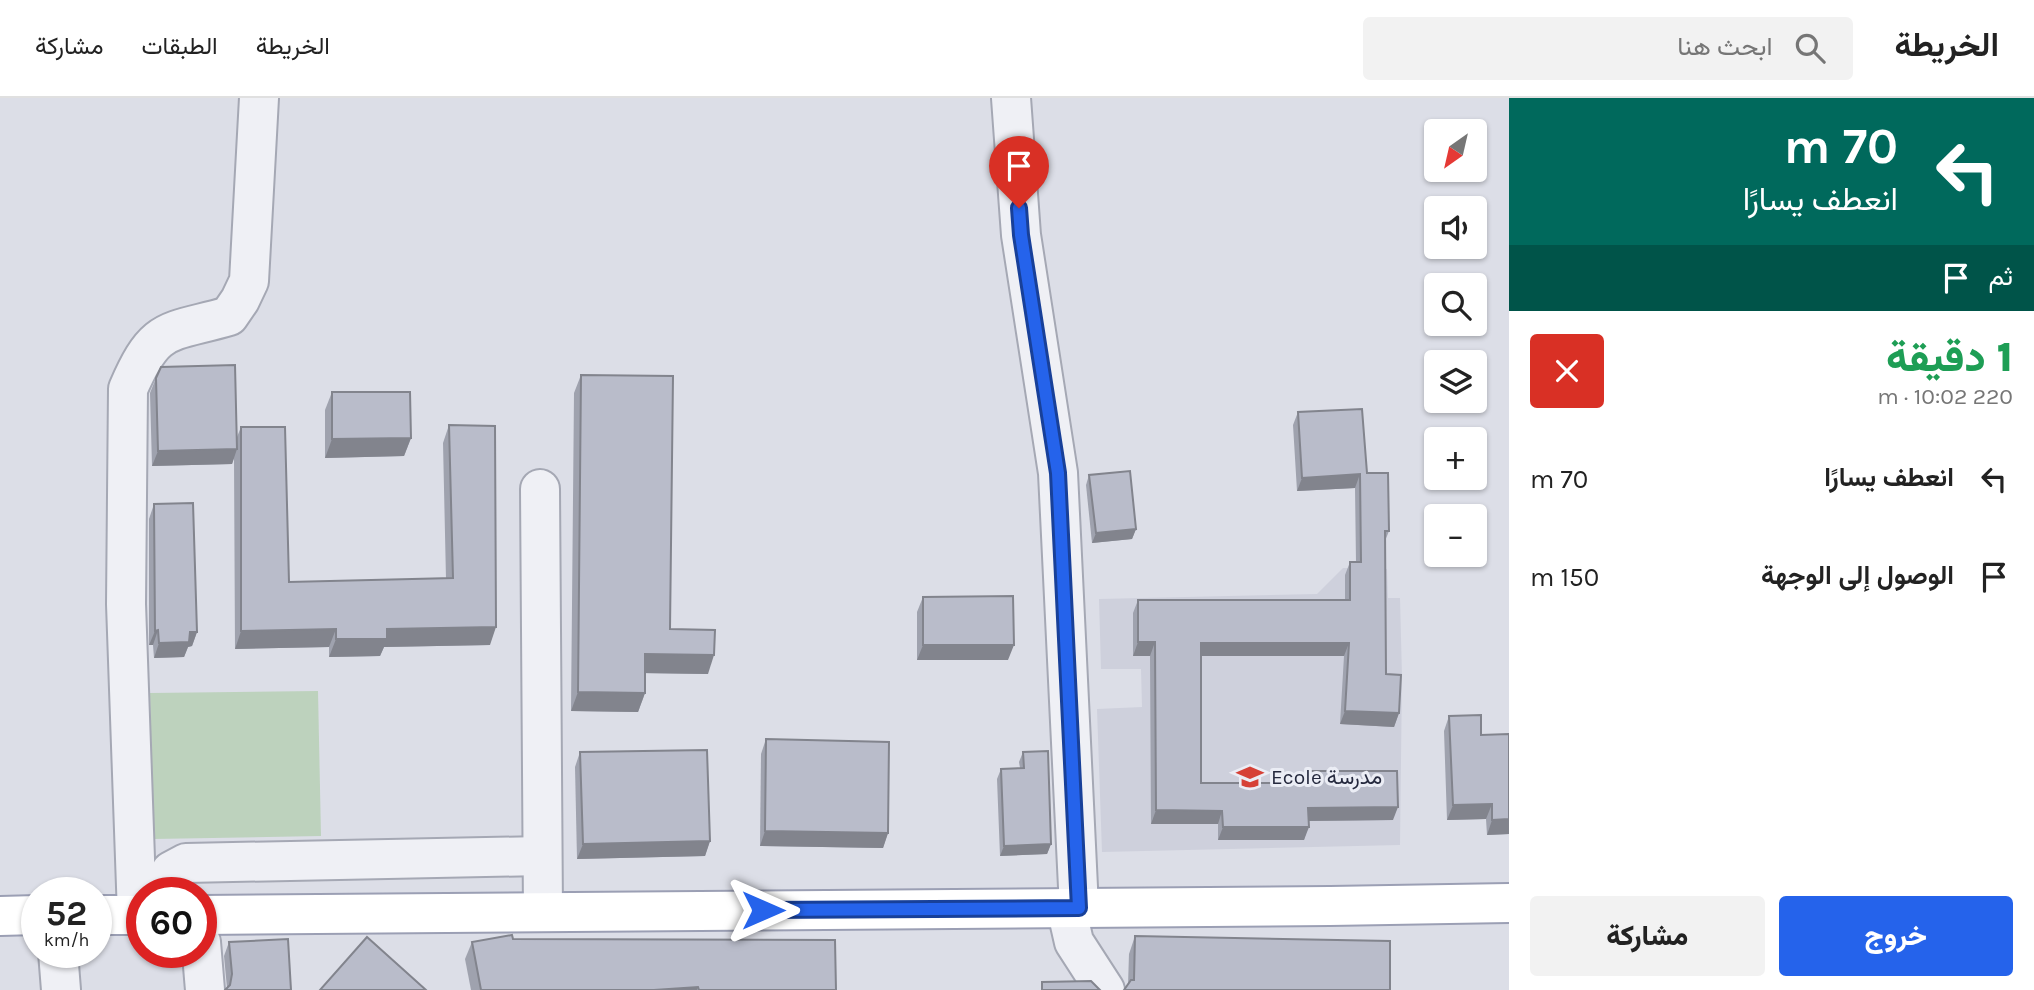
<!DOCTYPE html>
<html lang="ar">
<meta charset="utf-8">
<style>
body{margin:0;font-family:Karla,Vazirmatn,sans-serif;background:#f2f2f2;color:#222;direction:rtl;height:100vh;display:flex;flex-direction:column;font-size:26px;white-space:nowrap}
*{box-sizing:border-box;margin:0}
p{font-size:23px;color:#767676}
.icon{flex:none;width:38px;height:38px;fill:none;stroke:currentColor;stroke-width:2;stroke-linecap:round;stroke-linejoin:round}
.map{position:relative;flex:1;overflow:hidden;direction:ltr}
.panel{display:flex;flex-direction:column;background:#fff;width:525px}
.panel>*{flex:none}
.top-card{background:#00695c;color:#fff;overflow:hidden}
.needle{width:46px;rotate:214deg}
.fabs{position:absolute;left:1424px;top:21px;display:grid;gap:14px}
.fabs a{display:grid;place-items:center;width:63px;height:63px;border-radius:7px;background:#fff;box-shadow:0 2px 5px #0004;font-size:35px}
.speed{position:absolute;left:21px;top:779px;display:flex;gap:14px;font-size:35px;font-weight:700;text-align:center}
.speed>*{display:grid;place-content:center;width:91px;height:91px;border-radius:50%;background:#fff;box-shadow:0 2px 5px #0004;line-height:1}
.speed small{font-size:18px;font-weight:400}
.speed .limit{border:10px solid #d22;background:#fff;color:#111}
.pin{position:absolute;display:grid;place-items:center;width:60px;height:60px;color:#fff;margin:-72px -30px;border-radius:50% 50% 50% 0;rotate:-45deg;box-shadow:0 0 7px #0007}
.pin .icon{rotate:45deg}
.me{position:absolute;width:77px;margin:-38px;rotate:90deg;stroke-linejoin:round;filter:drop-shadow(0 0 5px #0008)}
.turn{display:flex;align-items:center;gap:24px;height:147px;padding:0 21px;font-size:32px}
.turn .icon{width:91px;height:91px;stroke-width:2.5}
.turn b{display:block;font-size:49px;line-height:60px}
.then{display:flex;align-items:center;height:66px;padding:0 21px;background:#0003;gap:14px;font-size:26px}
.round{display:grid;place-items:center;flex:none;width:74px;height:74px;border-radius:7px;background:#f2f2f2}
.headline{display:flex;align-items:center;justify-content:space-between;height:119px;padding:0 21px}
h1{font-size:42px;font-weight:800;line-height:52px;color:#1e9e55}
.primary-button{display:flex;gap:14px;margin-top:auto;padding:14px 21px}
.primary-button a{flex:1;height:80px;border-radius:7px;background:#2563eb;color:#fff;font-size:28px;font-weight:800;line-height:80px;text-align:center}
.primary-button a+a{background:#f2f2f2;color:#222}
ul{padding:0;list-style:none}
li{display:flex;align-items:center;gap:21px;height:98px;padding:0 21px}
li div{flex:1}
li b{display:block;font-size:26px}
li em{font-style:normal}
header{display:flex;align-items:center;gap:42px;box-sizing:border-box;height:98px;padding:0 35px;background:#fff;border-bottom:2px solid #e0e0e0}
header strong{font-size:33px}
nav{display:flex;gap:38px;margin-inline-start:auto;font-size:24px}
.search{width:490px;height:63px;background:#f2f2f2;display:flex;align-items:center;gap:18px;box-sizing:border-box;padding:0 24px;border-radius:7px;color:#767676;font-size:26px}
main{display:flex;flex:1;min-height:0}
.map>svg:first-child{display:block}
</style>
<header>
<strong>الخريطة</strong>
<div class="search"><svg class="icon" aria-label="search" viewBox="0 0 24 24"><circle cx="10" cy="10" r="6"/><path d="M15 15l6 6"/></svg>ابحث هنا</div>
<nav><a>الخريطة</a><a>الطبقات</a><a>مشاركة</a></nav>
</header>
<main>
<section class="panel">
<div class="top-card">
<div class="turn"><svg class="icon" aria-label="left" viewBox="0 0 24 24"><path d="M17 20v-9H6M10 6l-5 5 5 5"/></svg><div><b>70 m</b>انعطف يسارًا</div></div>
<div class="then">ثم<svg class="icon" aria-label="arrive" viewBox="0 0 24 24"><path d="M6 21V4h12l-3 4 3 4H6"/></svg></div>
</div>
<div class="headline"><div><h1>1 دقيقة</h1><p>220 m · 10:02</p></div><a class="round" style="background:#d93025;color:#fff"><svg class="icon" aria-label="close" viewBox="0 0 24 24"><path d="M6 6l12 12M18 6L6 18"/></svg></a></div>
<ul>
<li><svg class="icon" aria-label="left" viewBox="0 0 24 24"><path d="M17 20v-9H6M10 6l-5 5 5 5"/></svg><div><b>انعطف يسارًا</b></div><em>70 m</em></li>
<li><svg class="icon" aria-label="arrive" viewBox="0 0 24 24"><path d="M6 21V4h12l-3 4 3 4H6"/></svg><div><b>الوصول إلى الوجهة</b></div><em>150 m</em></li>
</ul>
<div class="primary-button"><a>خروج</a><a>مشاركة</a></div>
</section>
<div class="map">
<svg width="1509" height="892" viewBox="0 0 1509 892">
<rect width="100%" height="100%" fill="#dcdee7"/>
<polygon fill="#ced0dc" points="1343,470 1387,471 1388,500 1400,500 1402,579 1400,747 1102,754 1097,611 1142,609 1141,571 1101,571 1099,501 1317,496"/>
<polygon fill="#bdd2bd" points="318,593 321,738 153,741 150,595"/>
<g fill="none" stroke-linecap="round" stroke-linejoin="round">
<g stroke="#a5a8b4" stroke-width="42">
<g id="minor">
<polyline points="1011,0 1021,137 1058,375 1079,810"/>
<polyline points="540,391 543,814"/>
<polyline points="165,794 171,773 186,765 541,758"/>
<polyline points="1066,809 1074,844 1105,892"/>
<path d="M137 817 126 506 128 291C156 226 167 236 229 218L240 202 249 183 259 0"/>
<polyline points="201,844 205,892"/>
<polyline points="58,854 61,892"/>
</g>
</g>
<g stroke="#9b9fb4" stroke-width="42">
<g id="major">
<polyline points="96,817 142,817"/>
<polyline points="201,817 1330,808 1509,805"/>
<polyline points="0,818 37,817"/>
</g>
</g>
<use href="#minor" stroke="#eff0f5" stroke-width="38"/>
<use href="#major" stroke="#fff" stroke-width="38"/>
</g>
<g fill="#9fa2ae">
<polygon points="581,277 670,531 708,576 645,575 645,595 638,614 571,613 574,295"/>
<polygon points="156,280 237,339 241,329 289,484 446,481 443,345 449,327 490,547 384,549 380,558 329,559 329,549 235,551 234,360 232,366 152,368 150,295"/>
<polygon points="332,294 411,340 404,358 325,360 325,312"/>
<polygon points="1298,314 1367,375 1389,433 1385,443 1386,576 1399,615 1394,629 1340,626 1344,558 1201,558 1201,685 1302,685 1306,673 1393,722 1309,723 1304,742 1218,742 1218,726 1151,726 1150,558 1133,558 1133,515 1138,502 1345,502 1345,477 1350,464 1356,464 1355,390 1297,393 1293,327"/>
<polygon points="1089,377 1136,431 1132,441 1092,445 1086,387"/>
<polygon points="154,406 197,534 192,548 188,549 184,559 154,560 153,547 149,547 149,421"/>
<polygon points="923,499 1008,562 917,562 917,514"/>
<polygon points="1449,618 1481,637 1509,636 1509,736 1487,737 1486,721 1447,722 1444,633"/>
<polygon points="766,641 888,735 883,750 760,748 761,656"/>
<polygon points="580,654 710,743 705,758 577,761 575,669"/>
<polygon points="1023,654 1051,746 1047,756 1000,758 997,681 1001,671 1020,670 1019,664"/>
<polygon points="1135,838 1390,892 1128,887 1129,856"/>
<polygon points="513,841 836,892 471,892 465,861 472,844"/>
<polygon points="229,844 291,892 227,890 224,858"/>
</g>
<g fill="#82848d">
<polygon points="411,340 404,358 325,360 332,341"/>
<polygon points="237,351 232,366 152,368 158,353"/>
<polygon points="1360,376 1355,390 1297,393 1302,380"/>
<polygon points="1136,431 1132,441 1092,445 1096,435"/>
<polygon points="496,529 490,547 384,549 380,558 329,559 336,541 387,531"/>
<polygon points="336,531 329,549 235,551 241,533"/>
<polygon points="158,532 153,547 149,547 155,533"/>
<polygon points="190,534 197,534 192,548 188,549 184,559 154,560 159,545"/>
<polygon points="1138,544 1155,544 1150,558 1133,558"/>
<polygon points="1201,545 1349,545 1344,558 1196,558"/>
<polygon points="923,547 1014,547 1008,562 917,562"/>
<polygon points="645,556 714,557 708,576 638,575"/>
<polygon points="578,594 645,595 638,614 571,613"/>
<polygon points="1345,613 1399,615 1394,629 1340,626"/>
<polygon points="1492,706 1486,721 1447,722 1453,707"/>
<polygon points="1398,709 1393,722 1304,723 1308,710"/>
<polygon points="1156,712 1222,713 1218,726 1151,726"/>
<polygon points="1509,721 1509,736 1487,737 1492,722"/>
<polygon points="1223,729 1309,729 1304,742 1218,742"/>
<polygon points="765,733 888,735 883,750 760,748"/>
<polygon points="710,743 705,758 577,761 583,746"/>
<polygon points="1051,746 1047,756 1000,758 1004,748"/>
<polygon points="698,889 697,892 654,892 654,891"/>
</g>
<g fill="#b9bcca" stroke="#82848d" stroke-width="2">
<polygon points="235,267 237,351 158,353 156,280 161,269"/>
<polygon points="581,277 673,278 670,531 715,532 714,557 645,556 645,595 578,594"/>
<polygon points="332,294 410,294 411,340 332,341"/>
<polygon points="1362,311 1367,375 1388,375 1389,433 1385,433 1386,576 1401,577 1399,615 1345,613 1349,545 1201,545 1201,685 1306,685 1306,673 1397,673 1398,709 1308,710 1309,729 1223,729 1222,713 1156,712 1155,544 1138,544 1138,502 1350,502 1350,464 1361,464 1360,376 1302,380 1298,314"/>
<polygon points="449,327 495,328 496,529 387,531 387,541 336,541 336,531 241,533 241,329 285,329 289,484 453,480"/>
<polygon points="1130,373 1136,431 1096,435 1089,377"/>
<polygon points="193,405 197,534 190,534 189,544 159,545 158,532 155,533 154,406"/>
<polygon points="1013,498 1014,547 923,547 923,499"/>
<polygon points="1481,617 1481,637 1509,636 1509,721 1492,722 1492,706 1453,707 1449,618"/>
<polygon points="766,641 889,644 888,735 765,733"/>
<polygon points="707,652 710,743 583,746 580,654"/>
<polygon points="1048,653 1051,746 1004,748 1001,671 1024,670 1023,654"/>
<polygon points="512,837 513,841 835,842 836,892 699,892 698,889 654,892 481,892 472,844"/>
<polygon points="1135,838 1390,843 1390,892 1124,892 1131,882 1134,882"/>
<polygon points="367,839 426,892 320,892"/>
<polygon points="288,841 291,892 225,892 230,887 232,876 229,844"/>
<polygon points="1091,883 1100,892 1042,892 1042,884"/>
</g>
<g fill="none" stroke-linecap="round" stroke-linejoin="round">
<g stroke="#184099" stroke-width="18">
<polyline id="route" points="763,812 1079,810 1058,375 1021,137 1019,110"/>
</g>
<use href="#route" stroke="#2563eb" stroke-width="12"/>
</g>
<defs>
<g id="school-bare" transform="scale(2.1)"><path d="M0-5L7-2L0 1L-7-2ZM-4 1L0 2.5L4 1V4Q0 6-4 4Z" fill="#d64137" stroke="#ebedf5" stroke-width="2.5" paint-order="stroke"/></g>
</defs>
<g fill-rule="evenodd">
<use href="#school-bare" x="1250" y="679"/>
</g>
<g text-anchor="middle" stroke-width="6" stroke-linejoin="round" paint-order="stroke">
<g font-size="21" fill="#25293e" stroke="#ebedf5" text-anchor="start">
<text x="1271" y="686">Ecole مدرسة</text>
</g>
</g>
</svg>
<div class="fabs">
<a><svg class="needle" viewBox="-14 -14 28 28"><path d="M0-13l5 13h-10z" fill="#e53935"/><path d="M0 13l5-13h-10z" fill="#767676"/></svg></a>
<a><svg class="icon" aria-label="sound" viewBox="0 0 24 24"><path d="M4 9h4l5-4v14l-5-4H4zM17 9q2 3 0 6"/></svg></a>
<a><svg class="icon" aria-label="search" viewBox="0 0 24 24"><circle cx="10" cy="10" r="6"/><path d="M15 15l6 6"/></svg></a>
<a><svg class="icon" aria-label="layers" viewBox="0 0 24 24"><path d="M12 4l9 5-9 5-9-5zM3 14l9 5 9-5"/></svg></a>
<a>+</a>
<a>−</a>
</div>
<div class="speed"><div>52<small>km/h</small></div><div class="limit">60</div></div>
<div class="pin" style="left:1019px;top:110px;background:#d93025"><svg class="icon" aria-label="arrive" viewBox="0 0 24 24"><path d="M6 21V4h12l-3 4 3 4H6"/></svg></div>
<svg class="me" style="left:763px;top:812px" viewBox="-20 -20 40 40"><path d="M0-17L14 15 0 8-14 15z" fill="#2563eb" stroke="#fff" stroke-width="4"/></svg>
</div>
</main>
